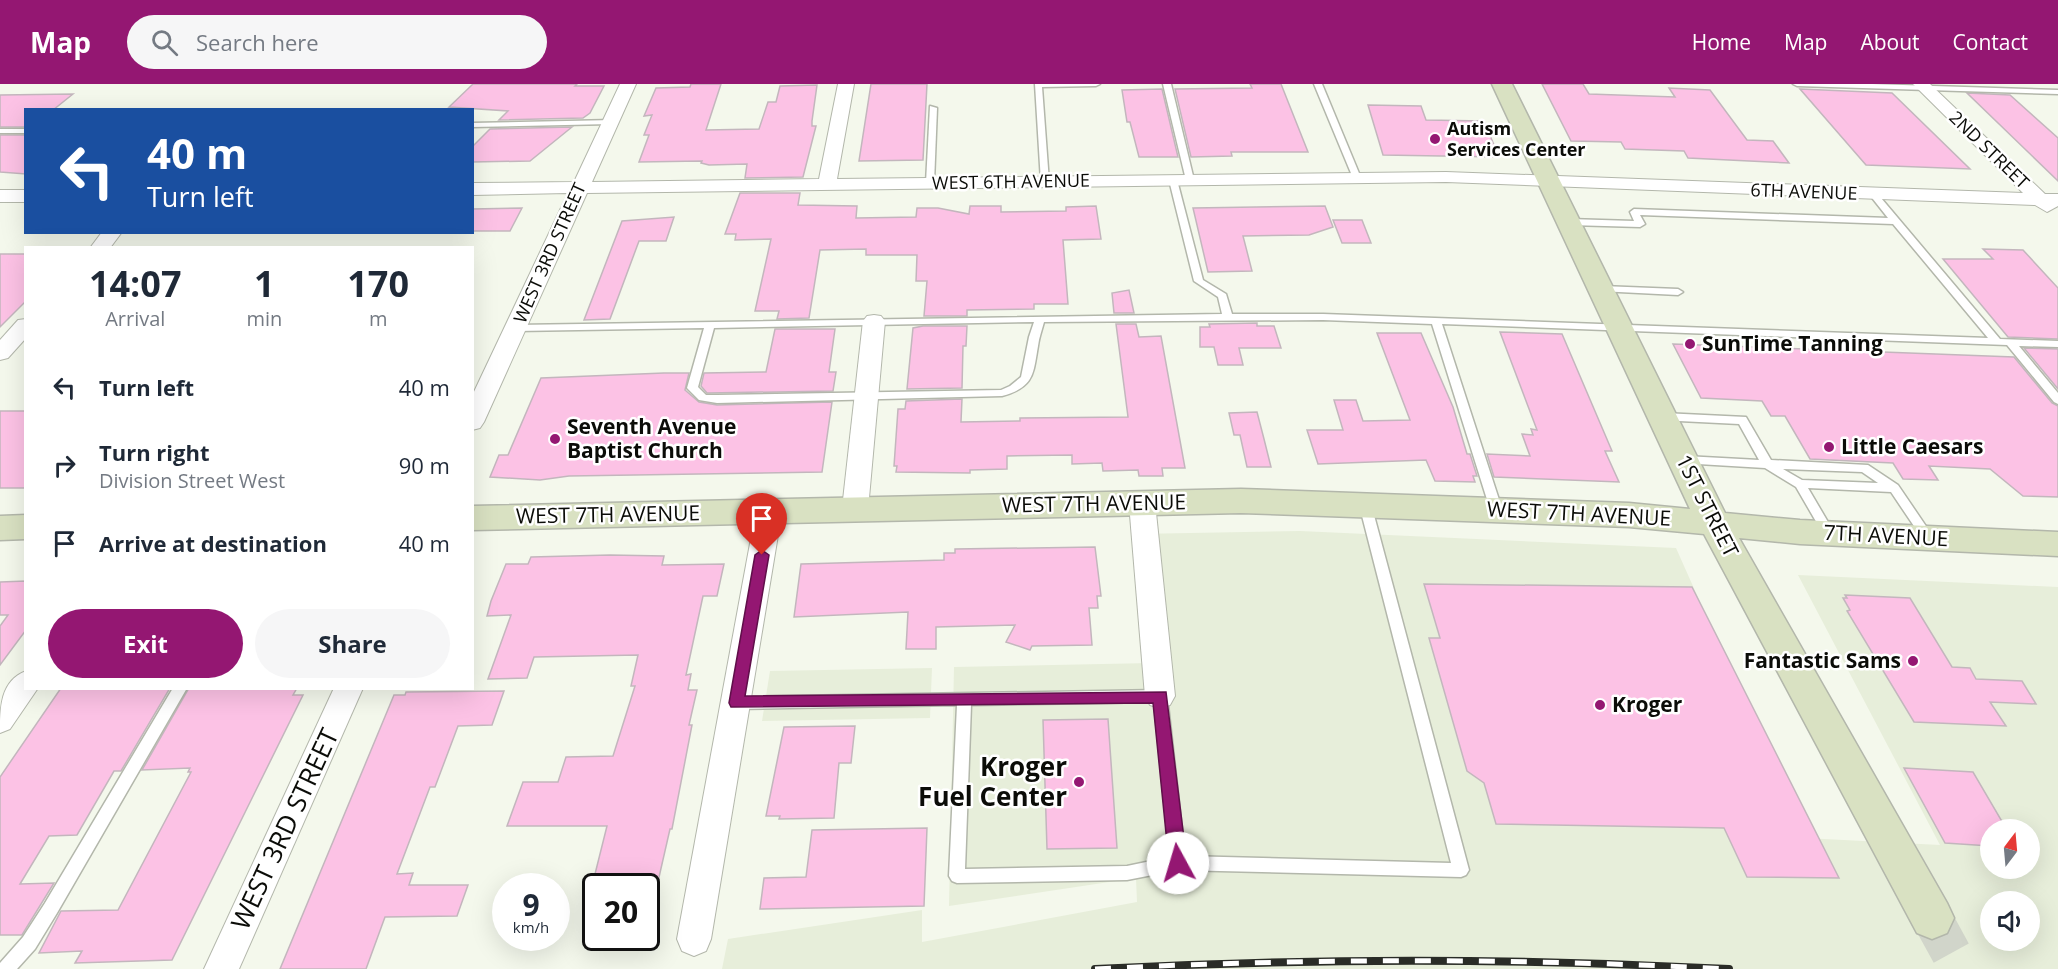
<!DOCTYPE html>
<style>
body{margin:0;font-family:"Open Sans",sans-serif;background:#f6f6f7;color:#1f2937;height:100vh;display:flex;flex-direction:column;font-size:22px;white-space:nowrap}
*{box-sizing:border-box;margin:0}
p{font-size:20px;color:#747a83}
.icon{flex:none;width:33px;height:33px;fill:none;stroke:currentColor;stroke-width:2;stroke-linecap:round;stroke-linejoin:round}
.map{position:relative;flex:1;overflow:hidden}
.sheet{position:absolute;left:24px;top:162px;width:450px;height:444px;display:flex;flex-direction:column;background:#fff;border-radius:0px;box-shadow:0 6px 24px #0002}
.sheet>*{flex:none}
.banner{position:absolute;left:24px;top:24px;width:450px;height:126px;border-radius:0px;box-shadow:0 6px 24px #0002;background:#1a4fa0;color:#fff;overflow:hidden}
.needle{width:39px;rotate:16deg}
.tools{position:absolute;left:1980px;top:735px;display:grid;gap:12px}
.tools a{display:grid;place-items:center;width:60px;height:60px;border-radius:50%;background:#fff;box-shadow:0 6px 24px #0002;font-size:30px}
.speed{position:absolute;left:492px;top:789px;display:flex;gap:12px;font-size:30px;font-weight:700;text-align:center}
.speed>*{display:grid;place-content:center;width:78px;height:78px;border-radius:50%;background:#fff;box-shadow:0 6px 24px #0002;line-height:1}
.speed small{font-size:15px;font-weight:400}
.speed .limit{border:3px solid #111;border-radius:9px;background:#fff;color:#111}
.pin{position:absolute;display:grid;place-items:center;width:51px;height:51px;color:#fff;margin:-62px -26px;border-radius:50% 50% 50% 0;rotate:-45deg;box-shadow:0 0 6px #0007}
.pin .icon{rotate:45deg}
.me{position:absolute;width:66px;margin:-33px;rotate:354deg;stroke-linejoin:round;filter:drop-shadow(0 0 4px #0008)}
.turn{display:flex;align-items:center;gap:21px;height:126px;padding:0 24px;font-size:27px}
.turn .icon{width:78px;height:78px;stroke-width:2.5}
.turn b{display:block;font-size:42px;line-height:51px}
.eta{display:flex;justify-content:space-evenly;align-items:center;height:102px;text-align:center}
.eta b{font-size:36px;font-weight:700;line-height:42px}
.action{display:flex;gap:12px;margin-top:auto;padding:12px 24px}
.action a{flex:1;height:69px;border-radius:36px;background:#941772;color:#fff;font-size:24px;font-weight:700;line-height:69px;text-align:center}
.action a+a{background:#f6f6f7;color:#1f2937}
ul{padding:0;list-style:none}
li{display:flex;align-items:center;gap:18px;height:78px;padding:0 24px}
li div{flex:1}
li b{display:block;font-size:22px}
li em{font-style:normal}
header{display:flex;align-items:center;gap:36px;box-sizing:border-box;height:84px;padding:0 30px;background:#941772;color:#fff}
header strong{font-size:28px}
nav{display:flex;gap:33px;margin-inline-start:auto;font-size:21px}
.search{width:420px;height:54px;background:#f6f6f7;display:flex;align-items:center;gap:15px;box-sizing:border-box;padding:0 21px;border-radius:33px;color:#747a83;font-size:22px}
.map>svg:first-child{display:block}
</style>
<header>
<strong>Map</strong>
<div class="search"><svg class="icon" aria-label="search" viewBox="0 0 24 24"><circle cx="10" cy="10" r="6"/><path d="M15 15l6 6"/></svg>Search here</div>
<nav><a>Home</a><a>Map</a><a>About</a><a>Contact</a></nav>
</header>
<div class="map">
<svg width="2058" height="885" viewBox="0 0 2058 885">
<rect width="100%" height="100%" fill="#f4f8ec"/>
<g fill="#e7eeda" fill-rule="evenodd">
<path d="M1300 447 1676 464 1805 754 1940 761 1798 491 2058 503V885H722L728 855 922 826V858L1137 818 1136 794 949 822 954 583 1152 579 1136 450ZM1990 746H2030V784H1990ZM1990 818H2030V856H1990Z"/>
<polygon points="932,584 930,634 762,637 770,587"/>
</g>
<g fill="#fcc2e5" stroke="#c3b6bd" stroke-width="1.5">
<polygon points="473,0 577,0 575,2 604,2 590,29 583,34 499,36 508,27 449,23"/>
<polygon points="691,0 721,0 706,46 759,45 768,18 776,18 780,2 817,1 812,37 812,42 816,42 803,93 745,94 747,80 709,81 701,79 702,77 639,78 649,51 644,51 652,31 644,32 656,4 690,3"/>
<polygon points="871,0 927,0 923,76 859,77"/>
<polygon points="1250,0 1281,0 1308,68 1231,68 1232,72 1191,73 1175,5 1252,4"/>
<polygon points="1542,0 1583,0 1589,10 1675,13 1669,4 1710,6 1747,56 1773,57 1789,79 1688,74 1684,67 1625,65 1621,58 1571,57"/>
<polygon points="1162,5 1178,73 1139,73 1130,38 1127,38 1122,6"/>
<polygon points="1800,5 1892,9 1970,85 1866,81"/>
<polygon points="1967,9 2010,11 2058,54 2058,97"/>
<polygon points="73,10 53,26 26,26 26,43 0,43 0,11"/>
<polygon points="1368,21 1421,22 1426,36 1484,37 1499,73 1383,71"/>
<polygon points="572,43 530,77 472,78 472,63 490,45"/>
<polygon points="0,51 26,51 26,90 0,88"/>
<polygon points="740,109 800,109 798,121 857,122 856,134 916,133 917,124 938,124 969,130 970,122 1001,122 1001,128 1066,127 1066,123 1096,122 1101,155 1063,156 1068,220 1034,220 1034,225 967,226 967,232 924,232 927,197 916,197 917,171 866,171 866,165 820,166 809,234 777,235 779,227 755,227 771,155 735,156 736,150 725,150"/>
<polygon points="1325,122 1333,143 1309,151 1243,152 1252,187 1208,188 1193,124"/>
<polygon points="522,124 510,147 472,147 472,125"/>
<polygon points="674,133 666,157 639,157 610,235 584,236 622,137"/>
<polygon points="1333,136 1362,136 1371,159 1342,159"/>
<polygon points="1983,165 2023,166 2058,204 2058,255 2008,253 1943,175 1993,175"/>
<polygon points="0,170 26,170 26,217 0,243"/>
<polygon points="1129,206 1134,229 1114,229 1112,209"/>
<polygon points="1257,239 1257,242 1274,242 1281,264 1239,264 1243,281 1218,281 1214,263 1200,263 1200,243 1210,243 1209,240"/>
<polygon points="1116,240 1136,240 1139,253 1161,252 1185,384 1162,384 1163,392 1139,392 1138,386 1103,387 1102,379 1072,380 1072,371 1007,372 1007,385 970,386 970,389 896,388 897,382 894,382 898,325 905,325 906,317 962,315 961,338 1020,337 1020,334 1128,333"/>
<polygon points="923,242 967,242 966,262 963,262 962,304 907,305 913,244"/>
<polygon points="775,245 835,245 829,288 836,288 833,307 707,309 701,302 704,289 766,288"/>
<polygon points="1500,248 1562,250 1612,367 1605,367 1619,398 1494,393 1487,370 1530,372 1522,350 1533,351 1531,345 1537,346"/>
<polygon points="1377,249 1421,249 1453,323 1467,370 1470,370 1477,392 1473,392 1475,398 1435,397 1426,376 1318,380 1307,346 1343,346 1334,316 1356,316 1363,337 1410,336"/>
<polygon points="1673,260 2014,273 2052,319 2058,322 2058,413 2023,412 1990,385 1929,382 1938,396 1903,395 1893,379 1810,375 1785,332 1771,332 1762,317 1701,314"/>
<polygon points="2024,264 2058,265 2058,305"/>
<polygon points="664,289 689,289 685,306 699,318 717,321 832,318 822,388 569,392 540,396 490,393 499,371 508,371 541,294"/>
<rect x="0" y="327" width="26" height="77"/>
<polygon points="1257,328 1264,355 1271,383 1247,383 1240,351 1234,351 1229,329"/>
<polygon points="1095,463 1101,512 1097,512 1098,524 1089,524 1092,561 1032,562 1030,566 1006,558 1015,541 936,543 936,565 906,565 908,528 794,533 801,480 944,476 944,469 955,469 955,465"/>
<polygon points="610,471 664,472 662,481 724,480 717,512 703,512 686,591 691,590 688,606 697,606 689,641 692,641 672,745 670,745 657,802 592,802 607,742 507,742 523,698 558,698 566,673 613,672 635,602 631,602 638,571 534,573 527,594 488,595 511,531 487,532 491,517 506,480 528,480 531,473"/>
<polygon points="26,497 26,546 0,581 0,542 8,531 0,531 0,498"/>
<polygon points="1424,500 1692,503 1839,794 1747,793 1724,744 1496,740 1484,699 1467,687 1429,554 1440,554"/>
<polygon points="1845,511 1910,514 1952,583 1970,584 1976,595 2022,597 2036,620 1990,618 2006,642 1914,638 1847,527 1850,526 1843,514 1847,514"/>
<polygon points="61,604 170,604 121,687 114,687 77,751 49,752 20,800 54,799 22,851 0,851 0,693"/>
<polygon points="189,604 297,604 293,611 303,611 172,876 75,879 82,867 39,869 61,827 118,826 191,688 188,688 190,684 142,686"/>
<polygon points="504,607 492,641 458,642 435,703 430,703 397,790 413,789 409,801 468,801 457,832 385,833 366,885 280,885 394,611 405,611 406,608"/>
<polygon points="1108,635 1117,764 1047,765 1043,636"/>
<polygon points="855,642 851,679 839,679 834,734 779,735 780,732 766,732 784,643"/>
<polygon points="1904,684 1973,688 2007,746 1990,746 1990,762 1945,759"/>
<polygon points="927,744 924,822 760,825 764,794 806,793 812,746"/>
</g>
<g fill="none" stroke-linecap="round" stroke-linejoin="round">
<polyline stroke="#d1d5ca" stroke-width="40" stroke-dasharray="40 20" stroke-linecap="butt" points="1932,834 1960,885"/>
<g stroke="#b3b7ab" stroke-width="3">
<g id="lane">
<polygon points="1035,0 1100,0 1096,2 1042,3 1049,98 1045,101 1041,98"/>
<polygon points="1163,0 1171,0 1194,96 1193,98 1186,96"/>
<polygon points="1314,0 1322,0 1361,94 1360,96 1353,94"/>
<polygon points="1793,0 1872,0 2058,6 2058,10 1797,2"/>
<polygon points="930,22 937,24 934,99 930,102 926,99"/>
<polygon points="614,36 614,40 611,40 472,43 472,39"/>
<rect x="0" y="45" width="26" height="4"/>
<path d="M1173 93 1177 96 1203 196 1226 210 1232 230H1323L1988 254 1893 140 1640 131 1645 140 1640 143 1569 141 1565 138 1569 135 1634 137 1630 128 1634 125 1888 134 1869 110 1876 108 2000 255 2058 257V263L2019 262 2058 309V320L2054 318 2007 261 1442 240 1502 425 1496 429 1490 425 1432 240 1323 236 1044 238C1042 246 1039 253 1038 262 1033 291 1034 303 1002 312L717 319 699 316 687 304 704 244 516 247 511 244 516 241 1222 230 1218 213 1194 197 1169 96ZM1034 238 1029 253 1021 293 1010 302 1001 306 717 311H706L698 303 714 244Z"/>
<polygon points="1602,202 1678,205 1683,208 1678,211 1599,207 1599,203"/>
<path d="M1663 329 1746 333 1771 376 1868 381 1898 401 1934 454 1932 457H1924L1891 408 1808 404 1835 450 1833 453H1825L1796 403 1765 384 1681 379 1679 376 1681 373 1685 372 1759 376 1739 340 1659 336 1658 333 1659 330ZM1783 385 1862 388 1878 399 1802 396Z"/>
<path d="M1365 416 1371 420 1469 786 1466 791 1461 793 1178 786 1127 796 957 799 952 797 949 792 957 621 736 625 731 623 729 619 731 615 736 613 1160 606 1165 608 1167 612 1185 772 1451 779 1359 420ZM1154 618 1170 773 1127 782 965 785 971 621Z"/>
<polygon points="173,604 187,604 57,829 35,865 17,885 0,885 0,879 23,853 45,819"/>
</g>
</g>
<g stroke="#b3b7ab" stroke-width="2">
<g id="street">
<polygon points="620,0 636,0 592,98 819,95 838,0 854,0 837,95 1446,88 2023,109 1913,0 1930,0 2045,110 2058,110 2058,122 2047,128 2035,121 1446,98 587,109 484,338 480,344 472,346 472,312 568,109 472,111 472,99 574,98"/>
<rect x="0" y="106" width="26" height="12"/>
<polygon points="102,148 122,148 110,164 90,164"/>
<polygon points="874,231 881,232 885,237 868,425 864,431 855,434 846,431 842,425 863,237 867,232"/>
<polygon points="26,235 26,254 8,274 0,276 0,256 18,236"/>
<polygon points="1142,410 1151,413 1155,419 1175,612 1170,621 1160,624 1150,621 1145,612 1129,419 1133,413"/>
<polygon points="769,418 778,421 782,427 711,855 706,867 694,872 682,867 677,855 756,427 760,421"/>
<path d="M26 587V604H38L10 645 0 649C0 624 0 597 26 587Z"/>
<polygon points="334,604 363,604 239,885 204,885"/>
</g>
</g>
<g stroke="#b3b7ab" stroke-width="3">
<g id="secondary">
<polygon points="1492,0 1512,0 1725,429 1800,436 2058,448 2058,472 1800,460 1739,454 1947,819 1954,834 1947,849 1932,855 1917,849 1704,450 1629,443 1241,429 472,446 472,422 1241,405 1629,419 1690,425"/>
<polygon points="26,431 26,455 0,456 0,432"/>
</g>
</g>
<use href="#lane" fill="#fff" fill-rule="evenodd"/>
<use href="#street" fill="#fff" fill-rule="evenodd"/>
<use href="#secondary" fill="#d9e1c2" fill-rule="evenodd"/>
<g stroke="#2a2c27" stroke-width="8">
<path id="rail" d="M1095 885C1307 874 1517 874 1729 885"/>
</g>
<use href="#rail" stroke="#fff" stroke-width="5" stroke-dasharray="16" stroke-linecap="butt"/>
</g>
<polygon fill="#941772" stroke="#600f4a" stroke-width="1.5" points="762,466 769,471 745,612 1166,608 1187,779 1184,785 1178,788 1172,785 1169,779 1153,619 731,623 729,619 755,471"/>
<g fill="#941772" stroke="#fff" stroke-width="2">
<circle cx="1435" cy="55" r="6"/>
<circle cx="1690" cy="260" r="6"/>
<circle cx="555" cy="355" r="6"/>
<circle cx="1829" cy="363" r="6"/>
<circle cx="1913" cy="577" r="6"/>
<circle cx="1600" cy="621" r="6"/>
<circle cx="1079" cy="698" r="6"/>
</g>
<g text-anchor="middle" stroke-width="5" stroke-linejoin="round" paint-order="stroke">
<g font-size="18" font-weight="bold" fill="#0b0c08" stroke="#fff" text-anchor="start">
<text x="1447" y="51">Autism<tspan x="1447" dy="21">Services Center</tspan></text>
</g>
<g font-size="18" fill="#0b0c08" stroke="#fff">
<text transform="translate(1989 66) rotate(44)" y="6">2ND STREET</text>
<text transform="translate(1011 98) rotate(-1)" y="6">WEST 6TH AVENUE</text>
<text transform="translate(1804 108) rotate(2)" y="6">6TH AVENUE</text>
<text transform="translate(550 169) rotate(-66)" y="6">WEST 3RD STREET</text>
</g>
<g font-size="21" font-weight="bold" fill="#0b0c08" stroke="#fff" text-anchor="start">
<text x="1702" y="267">SunTime Tanning</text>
<text x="567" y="350">Seventh Avenue<tspan x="567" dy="24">Baptist Church</tspan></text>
<text x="1841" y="370">Little Caesars</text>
<text x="1901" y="584" text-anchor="end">Fantastic Sams</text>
<text x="1612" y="628">Kroger</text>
</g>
<g font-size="21" fill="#0b0c08" stroke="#fff">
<text transform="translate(1094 420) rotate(-1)" y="7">WEST 7TH AVENUE</text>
<text transform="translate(1707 422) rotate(63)" y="7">1ST STREET</text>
<text transform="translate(1579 430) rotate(3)" y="7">WEST 7TH AVENUE</text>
<text transform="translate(608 431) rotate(-1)" y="7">WEST 7TH AVENUE</text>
<text transform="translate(1886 452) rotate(3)" y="7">7TH AVENUE</text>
</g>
<g font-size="26" font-weight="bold" fill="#0b0c08" stroke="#fff" text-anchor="end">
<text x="1067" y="692">Kroger<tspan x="1067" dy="30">Fuel Center</tspan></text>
</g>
<g font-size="26" fill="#0b0c08" stroke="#fff">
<text transform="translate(285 745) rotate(-65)" y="9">WEST 3RD STREET</text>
</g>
</g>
</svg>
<div class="tools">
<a><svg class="needle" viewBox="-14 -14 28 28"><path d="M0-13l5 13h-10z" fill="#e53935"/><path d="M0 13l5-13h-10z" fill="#747a83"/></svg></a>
<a><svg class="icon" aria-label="sound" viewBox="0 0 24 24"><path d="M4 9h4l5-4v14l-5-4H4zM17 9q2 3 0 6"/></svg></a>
</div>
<div class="speed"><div>9<small>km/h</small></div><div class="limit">20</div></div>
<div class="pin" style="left:762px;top:471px;background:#d93025"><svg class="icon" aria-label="arrive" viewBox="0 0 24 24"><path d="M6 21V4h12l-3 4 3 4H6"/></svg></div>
<svg class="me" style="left:1178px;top:779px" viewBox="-20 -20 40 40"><circle r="19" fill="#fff"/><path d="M0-13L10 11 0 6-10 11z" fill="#941772"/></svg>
<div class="banner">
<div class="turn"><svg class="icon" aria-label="left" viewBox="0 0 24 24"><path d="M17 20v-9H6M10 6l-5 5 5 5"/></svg><div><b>40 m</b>Turn left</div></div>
</div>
<section class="sheet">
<div class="eta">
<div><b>14:07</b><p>Arrival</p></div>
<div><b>1</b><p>min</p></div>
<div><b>170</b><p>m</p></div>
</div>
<ul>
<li><svg class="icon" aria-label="left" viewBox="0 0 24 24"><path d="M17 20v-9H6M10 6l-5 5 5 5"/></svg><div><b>Turn left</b></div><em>40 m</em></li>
<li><svg class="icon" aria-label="right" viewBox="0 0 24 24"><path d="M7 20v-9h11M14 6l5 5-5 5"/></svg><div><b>Turn right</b><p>Division Street West</p></div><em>90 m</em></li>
<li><svg class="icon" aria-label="arrive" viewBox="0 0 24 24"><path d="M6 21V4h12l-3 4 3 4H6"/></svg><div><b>Arrive at destination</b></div><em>40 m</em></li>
</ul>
<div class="action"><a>Exit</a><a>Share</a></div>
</section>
</div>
